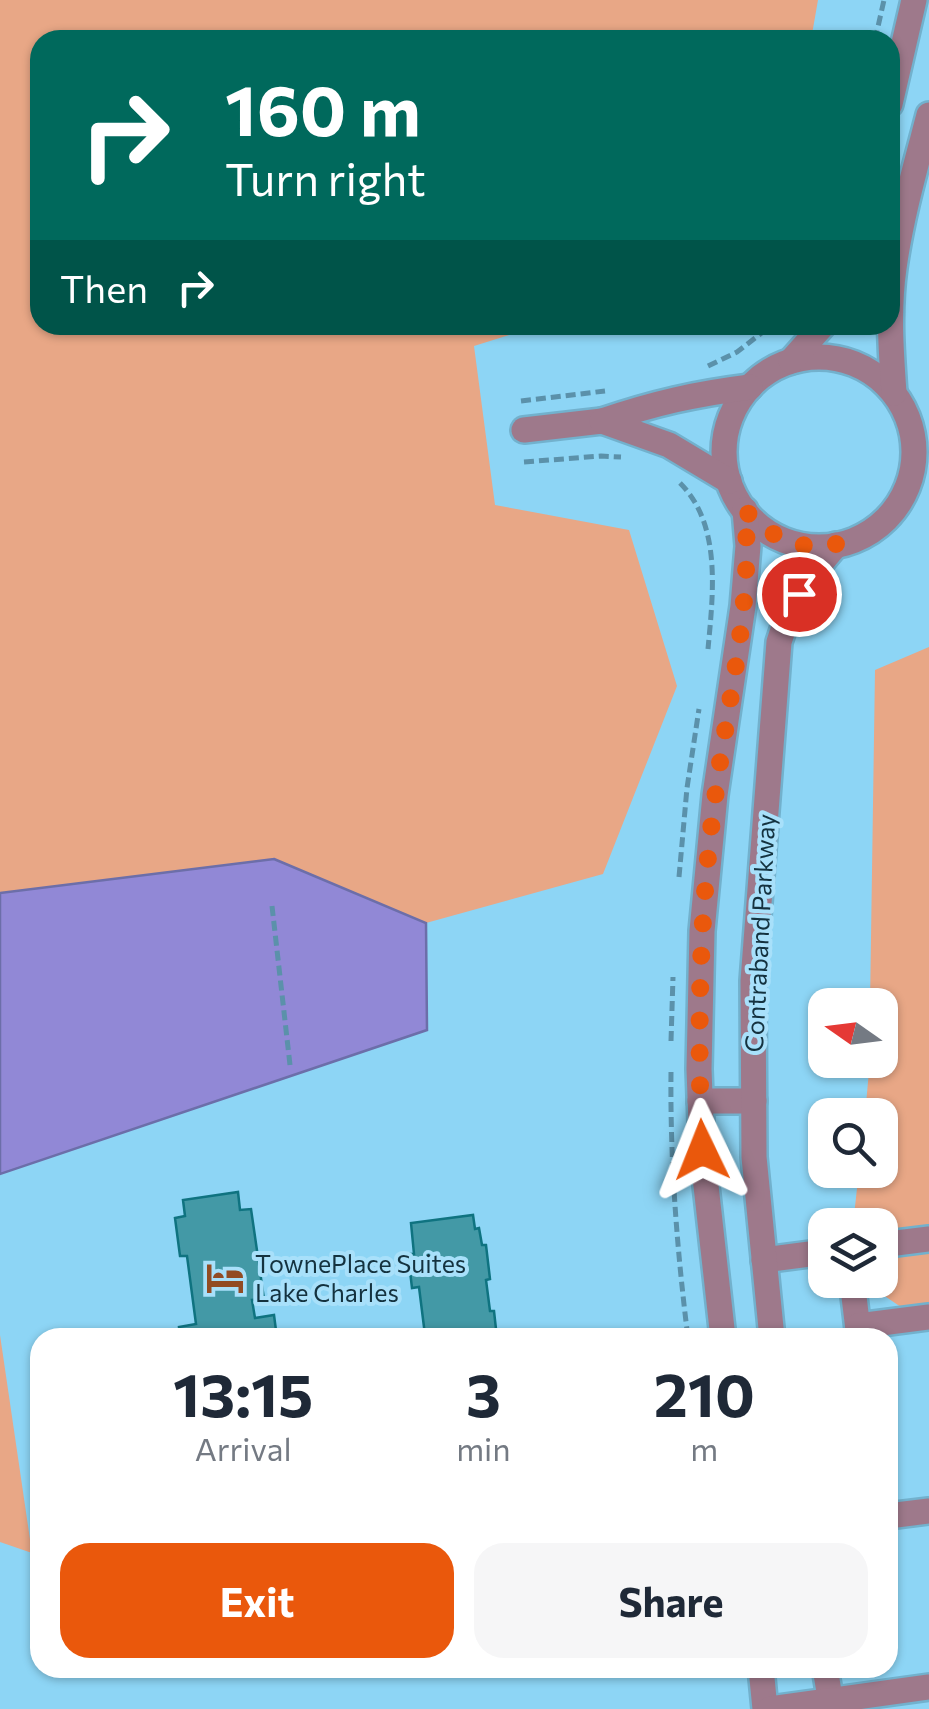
<!DOCTYPE html>
<style>
body{margin:0;font-family:Commissioner,sans-serif;background:#f6f6f7;color:#1f2937;height:100vh;display:flex;flex-direction:column;font-size:38px;white-space:nowrap}
*{box-sizing:border-box;margin:0}
p{font-size:32px;color:#747a83}
.icon{flex:none;width:55px;height:55px;fill:none;stroke:currentColor;stroke-width:2;stroke-linecap:round;stroke-linejoin:round}
.map{position:relative;flex:1;overflow:hidden}
.drawer{position:absolute;left:30px;top:1328px;width:868px;height:350px;display:flex;flex-direction:column;background:#fff;border-radius:30px;box-shadow:0 2px 8px #0004}
.drawer>*{flex:none}
.guide{position:absolute;left:30px;top:30px;width:870px;height:305px;border-radius:30px;box-shadow:0 2px 8px #0004;background:#00695c;color:#fff;overflow:hidden}
.needle{width:65px;rotate:284deg}
.fabs{position:absolute;left:808px;top:988px;display:grid;gap:20px}
.fabs a{display:grid;place-items:center;width:90px;height:90px;border-radius:20px;background:#fff;box-shadow:0 2px 8px #0004;font-size:50px}
.pin{position:absolute;display:grid;place-items:center;width:85px;height:85px;color:#fff;margin:-42px;border:5px solid #fff;border-radius:50%;box-shadow:0 2px 10px #0007}
.me{position:absolute;width:110px;margin:-55px;rotate:358deg;stroke-linejoin:round;filter:drop-shadow(0 0 8px #0008)}
.turn{display:flex;align-items:center;gap:35px;height:210px;padding:0 30px;font-size:45px}
.turn .icon{width:130px;height:130px;stroke-width:2.5}
.turn b{display:block;font-size:70px;line-height:85px}
.then{display:flex;align-items:center;height:95px;padding:0 30px;background:#0003;gap:20px;font-size:38px}
.eta{display:flex;justify-content:space-evenly;align-items:center;height:170px;text-align:center}
.eta b{font-size:60px;font-weight:700;line-height:70px}
.button{display:flex;gap:20px;margin-top:auto;padding:20px 30px}
.button a{flex:1;height:115px;border-radius:30px;background:#ea580c;color:#fff;font-size:40px;font-weight:700;line-height:115px;text-align:center}
.button a+a{background:#f6f6f7;color:#1f2937}
.map>svg:first-child{display:block}
</style>
<div class="map">
<svg width="929" height="1709" viewBox="0 0 929 1709">
<rect width="100%" height="100%" fill="#8dd5f5"/>
<g fill="#e8a786">
<polygon points="0,0 818,0 811,40 40,40 40,325 541,325 474,346 495,505 629,530 677,686 603,874 426,923 274,859 0,893"/>
<polygon points="929,647 929,1326 861,1280 880,1280 880,1225 853,1225 859,1170 880,1170 880,1115 865,1115 870,1060 880,1060 880,1005 870,1005 875,670"/>
<polygon points="0,1335 32,1553 0,1542"/>
</g>
<polygon fill="#9188d6" stroke="#6c6ea9" stroke-width="2.5" points="274,859 426,923 427,1030 0,1174 0,893"/>
<g fill="#4399a6" stroke="#0f7380" stroke-width="2.5">
<polygon points="238,1192 240,1210 251,1209 264,1299 252,1300 255,1318 274,1315 277,1338 180,1338 179,1327 196,1324 187,1256 180,1256 175,1218 185,1216 183,1200"/>
<polygon points="473,1215 475,1229 479,1228 482,1245 486,1245 490,1279 486,1280 490,1311 494,1311 497,1338 416,1338 425,1335 419,1287 412,1288 408,1254 414,1254 411,1223"/>
</g>
<g fill="none" stroke-linecap="round" stroke-linejoin="round">
<g stroke="#72b1cd" stroke-width="30">
<g id="minor">
<polyline points="890,104 914,0"/>
<circle cx="819" cy="452" r="95"/>
<polyline points="791,361 823,325"/>
<path d="M894 393C891 351 888 310 894 268 901 217 916 165 929 115"/>
<polyline points="524,430 602,421"/>
<path d="M729 481 669 445 602 421C655 403 695 394 750 387"/>
<polyline points="700,1101 754,1101"/>
<polyline points="880,1245 929,1239"/>
<polyline points="764,1260 825,1252"/>
<polyline points="852,1280 859,1338"/>
<polyline points="858,1326 929,1317"/>
<polyline points="723,1338 702,1150 699,1069 702,931 715,795 743,606 748,546 745,510"/>
<path d="M772 1338 754 1157 753 981 779 642C791 602 809 576 836 545"/>
<polyline points="888,1516 929,1511"/>
<polyline points="761,1668 765,1709"/>
<polyline points="825,1668 832,1709"/>
<polyline points="770,1709 929,1687"/>
</g>
</g>
<g stroke="#5b91aa" stroke-width="5" stroke-dasharray="10 5" stroke-linecap="butt">
<polyline points="875,40 884,0"/>
<polyline points="708,366 737,352 772,325"/>
<polyline points="521,401 605,391"/>
<polyline points="524,462 601,456 621,457"/>
<path d="M680 483C722 525 713 594 708 649"/>
<polyline points="679,877 687,788 699,709"/>
<polyline points="272,906 290,1065"/>
<polyline points="671,1041 673,977"/>
<path d="M671 1072C670 1161 677 1250 688 1338"/>
</g>
<use href="#minor" stroke="#9e798b" stroke-width="25"/>
</g>
<g fill="none" stroke-linecap="round" stroke-linejoin="round">
<path stroke="#ea580c" stroke-width="18" stroke-dasharray="0 32.4" d="M702 1150C697 1030 699 909 716 791 728 698 753 604 745 510 768 536 801 553 836 544L810 575 799 594"/>
</g>
<defs>
<g id="hotel-bare" transform="scale(3)"><path d="M-6-4.5h1.5V1H6V5H4.5V3h-9V5H-6ZM-4 0a1.8 1.8 0 1 1 3.6 0ZM.5 0V-2.5h3Q6-2.5 6 0Z" fill="#924c24" stroke="#a8e0fa" stroke-width="2.5" paint-order="stroke"/></g>
</defs>
<g fill-rule="evenodd">
<use href="#hotel-bare" x="225" y="1278"/>
</g>
<g text-anchor="middle" stroke-width="8" stroke-linejoin="round" paint-order="stroke">
<g font-size="25" fill="#14323f" stroke="#a8e0fa">
<text transform="translate(760 933) rotate(-87)" y="9">Contraband Parkway</text>
</g>
<g font-size="25" fill="#14323f" stroke="#a8e0fa" text-anchor="start">
<text x="255" y="1273">TownePlace Suites<tspan x="255" dy="29">Lake Charles</tspan></text>
</g>
</g>
</svg>
<div class="fabs">
<a><svg class="needle" viewBox="-14 -14 28 28"><path d="M0-13l5 13h-10z" fill="#e53935"/><path d="M0 13l5-13h-10z" fill="#747a83"/></svg></a>
<a><svg class="icon" aria-label="search" viewBox="0 0 24 24"><circle cx="10" cy="10" r="6"/><path d="M15 15l6 6"/></svg></a>
<a><svg class="icon" aria-label="layers" viewBox="0 0 24 24"><path d="M12 4l9 5-9 5-9-5zM3 14l9 5 9-5"/></svg></a>
</div>
<div class="pin" style="left:799px;top:594px;background:#d93025"><svg class="icon" aria-label="arrive" viewBox="0 0 24 24"><path d="M6 21V4h12l-3 4 3 4H6"/></svg></div>
<svg class="me" style="left:702px;top:1150px" viewBox="-20 -20 40 40"><path d="M0-17L14 15 0 8-14 15z" fill="#ea580c" stroke="#fff" stroke-width="4"/></svg>
<div class="guide">
<div class="turn"><svg class="icon" aria-label="right" viewBox="0 0 24 24"><path d="M7 20v-9h11M14 6l5 5-5 5"/></svg><div><b>160 m</b>Turn right</div></div>
<div class="then">Then<svg class="icon" aria-label="right" viewBox="0 0 24 24"><path d="M7 20v-9h11M14 6l5 5-5 5"/></svg></div>
</div>
<section class="drawer">
<div class="eta">
<div><b>13:15</b><p>Arrival</p></div>
<div><b>3</b><p>min</p></div>
<div><b>210</b><p>m</p></div>
</div>
<div class="button"><a>Exit</a><a>Share</a></div>
</section>
</div>
